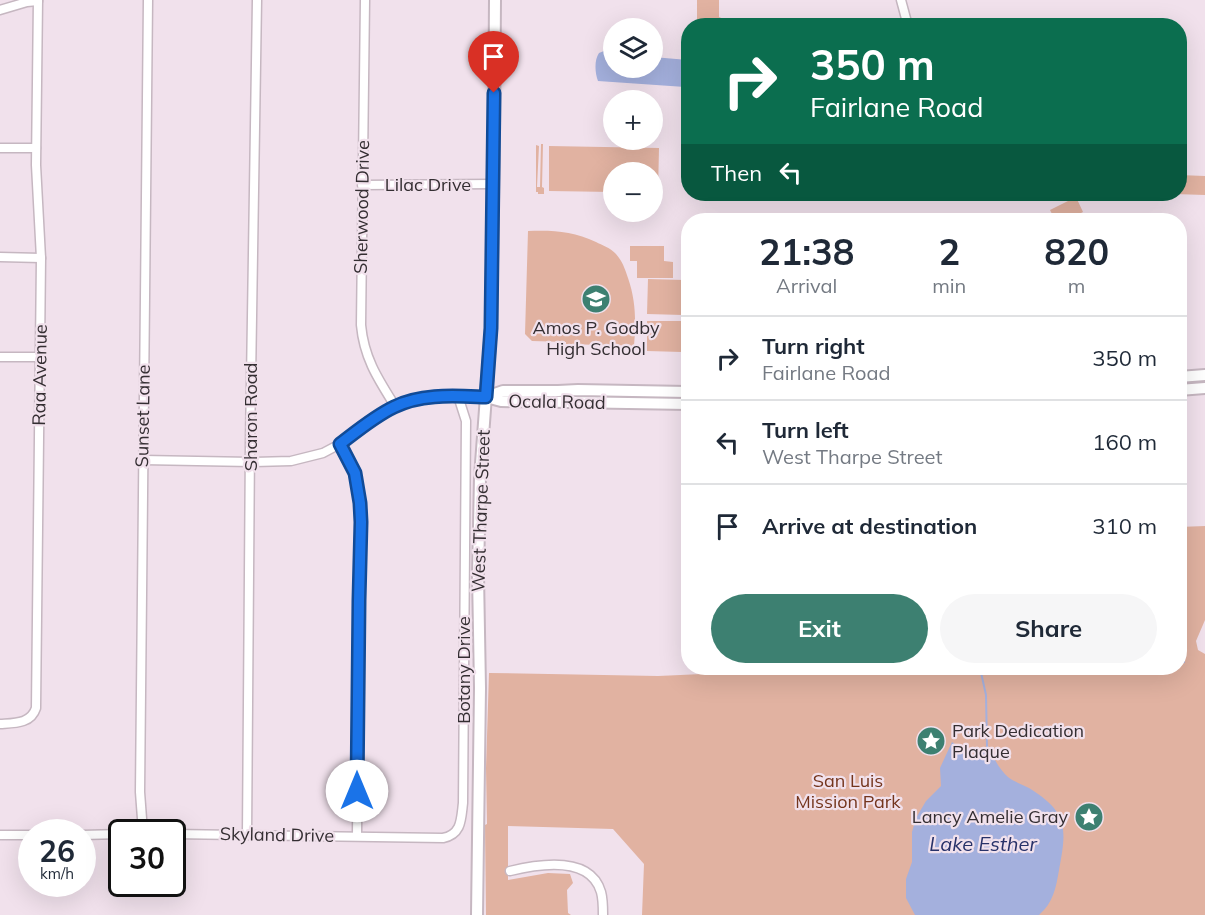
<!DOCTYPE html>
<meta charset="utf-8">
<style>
body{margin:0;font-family:Mulish,sans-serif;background:#f6f6f7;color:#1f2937;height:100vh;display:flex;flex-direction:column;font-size:22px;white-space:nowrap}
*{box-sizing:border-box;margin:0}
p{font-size:20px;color:#747a83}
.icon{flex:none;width:33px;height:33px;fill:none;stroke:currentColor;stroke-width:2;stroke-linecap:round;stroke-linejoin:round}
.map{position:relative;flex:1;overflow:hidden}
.panel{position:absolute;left:681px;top:213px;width:506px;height:462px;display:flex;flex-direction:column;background:#fff;border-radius:24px;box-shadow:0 6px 24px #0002}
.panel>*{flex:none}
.banner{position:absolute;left:681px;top:18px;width:506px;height:183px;border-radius:24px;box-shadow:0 6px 24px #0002;background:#0b6e4f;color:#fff;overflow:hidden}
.fabs{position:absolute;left:603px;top:18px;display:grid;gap:12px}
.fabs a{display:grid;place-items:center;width:60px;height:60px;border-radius:50%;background:#fff;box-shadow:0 6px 24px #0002;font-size:30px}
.speed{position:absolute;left:18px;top:819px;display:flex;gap:12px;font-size:30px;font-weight:700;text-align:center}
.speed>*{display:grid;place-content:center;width:78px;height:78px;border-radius:50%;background:#fff;box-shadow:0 6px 24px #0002;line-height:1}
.speed small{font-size:15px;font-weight:400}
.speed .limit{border:3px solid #111;border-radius:9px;background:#fff;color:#111}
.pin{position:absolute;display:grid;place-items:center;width:51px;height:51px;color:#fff;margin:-62px -26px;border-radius:50% 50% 50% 0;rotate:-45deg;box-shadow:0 0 6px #0007}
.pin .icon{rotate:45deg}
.me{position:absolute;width:66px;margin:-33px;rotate:0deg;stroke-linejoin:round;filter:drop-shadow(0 0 4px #0008)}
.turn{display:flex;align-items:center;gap:21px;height:126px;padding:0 30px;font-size:27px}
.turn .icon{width:78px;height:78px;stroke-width:2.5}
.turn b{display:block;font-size:42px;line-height:51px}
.then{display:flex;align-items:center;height:57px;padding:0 30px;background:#0003;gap:12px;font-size:22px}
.eta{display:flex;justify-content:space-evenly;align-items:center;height:102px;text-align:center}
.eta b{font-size:36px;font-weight:700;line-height:42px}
.action{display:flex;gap:12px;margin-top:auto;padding:12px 30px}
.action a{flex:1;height:69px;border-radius:36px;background:#3d8071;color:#fff;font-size:24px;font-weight:700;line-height:69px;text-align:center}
.action a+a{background:#f6f6f7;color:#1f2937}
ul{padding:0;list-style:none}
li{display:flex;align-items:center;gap:18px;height:84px;padding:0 30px;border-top:2px solid #e0e1e3}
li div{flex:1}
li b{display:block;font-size:22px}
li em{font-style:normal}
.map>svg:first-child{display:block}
</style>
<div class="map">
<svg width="1205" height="915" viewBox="0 0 1205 915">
<rect width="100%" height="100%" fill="#f1e1ec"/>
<g fill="#e1b2a1">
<polygon points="697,0 719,0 719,17 737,25 697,25"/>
<polygon points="541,144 543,144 542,187 544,188 544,194 538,194 538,192 536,192 536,145 539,146 537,187 540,187"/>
<polygon points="549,146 659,148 658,193 653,193 652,172 614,172 613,192 549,191"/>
<polygon points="1179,175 1205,176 1205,195 1174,194 1179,194"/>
<polygon points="1076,197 1083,212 1067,220 1055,220 1050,210"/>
<path d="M528 231C552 230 573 231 596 242 602 245 610 248 615 253 622 260 625 269 628 278 636 301 636 322 634 346L566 344V342L532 341 525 334Z"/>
<polygon points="630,246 664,246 664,261 673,262 673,278 637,278 637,261 630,261"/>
<polygon points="648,279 684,280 683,315 647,314"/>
<polygon points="647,321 682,321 682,352 647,351"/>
<polygon points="1205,526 1205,620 1196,641 1198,650 1205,654 1205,915 642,915 644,864 613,829 508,826 508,880 548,873 570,874 573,883 567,890 568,913 571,915 486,915 485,825 487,824 486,768 489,673 658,676 839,668 1019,668 1020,669 1179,668 1179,527"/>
</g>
<g fill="#a4b0dd">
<path d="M604 51 613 53 614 68H652L653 57 688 60V86L685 87 598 81C595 73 594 60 599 53Z"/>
<path d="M952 742 973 757 988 746C993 757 999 769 1008 777 1014 782 1022 784 1029 788 1068 812 1067 828 1059 870 1056 888 1053 903 1039 915H915L906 898V879L912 862V832L916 818 926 801 941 786 940 768Z"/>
</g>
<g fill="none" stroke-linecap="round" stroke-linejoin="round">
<g stroke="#a4b0dd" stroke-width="2">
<polyline points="1179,663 1184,662"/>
<polyline points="980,668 986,695 987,748"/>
<polyline points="981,669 999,668"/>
</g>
<g stroke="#c6b7c1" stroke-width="11">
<g id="minor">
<path d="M365 0 361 325C364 358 378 379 395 406"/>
<polyline points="901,0 908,26"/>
<polyline points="0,10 27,2 38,1"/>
<polyline points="0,148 36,148"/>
<polyline points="362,185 493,184"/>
<polyline points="0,257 41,258"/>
<polyline points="0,357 40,357"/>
<polyline points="340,444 355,473 358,486 361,522 359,600 357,836"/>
<polyline points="143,460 251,462 291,461 323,453 340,444 373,420 395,406 415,400 441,396 486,397"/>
<path d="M0 724C14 723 31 724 36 708L41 258 36 165 38 0"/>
<polyline points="143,832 140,792 148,0"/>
<path d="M172 834 443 838C462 834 461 819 463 803L466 421 458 396"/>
<polyline points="0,835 32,835"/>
<polyline points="82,835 122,834"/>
<polyline points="247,835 250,443 257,0"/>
<path d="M510 871C539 864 590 855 601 892 603 899 603 907 603 915"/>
</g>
</g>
<g stroke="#c6b7c1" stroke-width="14">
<g id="major">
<polyline points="1179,377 1205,375"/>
<polyline points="1179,390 1205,388"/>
<polyline points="486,397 503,391 558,391 578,390 688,392"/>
<polyline points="486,397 501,401 688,404"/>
<polyline points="477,915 480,688 478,575 480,477 491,328 494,137 495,0"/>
</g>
</g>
<use href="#minor" stroke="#fff" stroke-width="8"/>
<use href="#major" stroke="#fff" stroke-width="10"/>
</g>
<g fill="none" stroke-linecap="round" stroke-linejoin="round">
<g stroke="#114b97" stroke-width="15">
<path id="route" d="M357 791 359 600 361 522 360 503 355 473 340 444C357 431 375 416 394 407 422 393 456 396 486 397L491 328 494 93"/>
</g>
<use href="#route" stroke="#1a73e8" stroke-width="10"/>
</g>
<defs>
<g id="school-disc" transform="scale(1.5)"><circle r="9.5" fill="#3d8071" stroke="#f1e1ec"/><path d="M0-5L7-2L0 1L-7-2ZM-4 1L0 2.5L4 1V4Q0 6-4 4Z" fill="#fff"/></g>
<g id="sight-disc" transform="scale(1.5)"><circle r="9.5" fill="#3d8071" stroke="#f1e1ec"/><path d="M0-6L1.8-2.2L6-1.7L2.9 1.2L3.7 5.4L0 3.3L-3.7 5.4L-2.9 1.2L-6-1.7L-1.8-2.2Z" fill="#fff"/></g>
</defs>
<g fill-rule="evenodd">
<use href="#school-disc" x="596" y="299"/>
<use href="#sight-disc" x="931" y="741"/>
<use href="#sight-disc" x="1089" y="817"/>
</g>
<g text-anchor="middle" stroke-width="4.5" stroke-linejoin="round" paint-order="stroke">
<g font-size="18" fill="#342e32" stroke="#f1e1ec">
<text x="428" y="191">Lilac Drive</text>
<text transform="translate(362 207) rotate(-89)" y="6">Sherwood Drive</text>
<text transform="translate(40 375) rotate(-89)" y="6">Raa Avenue</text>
<text transform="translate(557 402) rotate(1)" y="6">Ocala Road</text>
<text transform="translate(143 416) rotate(-89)" y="6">Sunset Lane</text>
<text transform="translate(251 417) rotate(-90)" y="6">Sharon Road</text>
<text transform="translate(481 511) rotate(-88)" y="6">West Tharpe Street</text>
<text transform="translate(464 670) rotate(-90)" y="6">Botany Drive</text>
<text transform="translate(277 835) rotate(1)" y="6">Skyland Drive</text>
</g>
<g font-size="18" fill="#342e32" stroke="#f1e1ec">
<text x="596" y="334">Amos P. Godby<tspan x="596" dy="21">High School</tspan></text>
<text x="952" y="737" text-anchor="start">Park Dedication<tspan x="952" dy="21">Plaque</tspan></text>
<text x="1068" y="823" text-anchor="end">Lancy Amelie Gray</text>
</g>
<g font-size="18" fill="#74351d" stroke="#f1e1ec">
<text x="848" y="787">San Luis<tspan x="848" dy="21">Mission Park</tspan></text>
</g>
<g font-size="20" font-style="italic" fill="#283269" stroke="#f1e1ec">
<text x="983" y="851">Lake Esther</text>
</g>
</g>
</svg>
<div class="fabs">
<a><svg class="icon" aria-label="layers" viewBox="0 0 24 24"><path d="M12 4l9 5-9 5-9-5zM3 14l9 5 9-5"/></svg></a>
<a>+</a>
<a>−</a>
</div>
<div class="speed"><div>26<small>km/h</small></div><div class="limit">30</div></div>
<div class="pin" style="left:494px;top:93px;background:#d93025"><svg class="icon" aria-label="arrive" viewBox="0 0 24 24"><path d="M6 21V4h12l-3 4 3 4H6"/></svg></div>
<svg class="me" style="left:357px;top:791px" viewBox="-20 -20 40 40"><circle r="19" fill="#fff"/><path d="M0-13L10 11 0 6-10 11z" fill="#1a73e8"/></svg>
<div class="banner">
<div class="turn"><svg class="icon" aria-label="right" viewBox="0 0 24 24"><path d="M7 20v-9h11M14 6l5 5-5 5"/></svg><div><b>350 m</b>Fairlane Road</div></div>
<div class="then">Then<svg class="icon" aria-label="left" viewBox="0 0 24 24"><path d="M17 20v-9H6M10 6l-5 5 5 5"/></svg></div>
</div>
<section class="panel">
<div class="eta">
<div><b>21:38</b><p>Arrival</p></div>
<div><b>2</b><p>min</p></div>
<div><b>820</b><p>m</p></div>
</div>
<ul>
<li><svg class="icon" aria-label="right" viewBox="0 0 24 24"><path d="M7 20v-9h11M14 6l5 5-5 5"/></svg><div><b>Turn right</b><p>Fairlane Road</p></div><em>350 m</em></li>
<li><svg class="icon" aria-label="left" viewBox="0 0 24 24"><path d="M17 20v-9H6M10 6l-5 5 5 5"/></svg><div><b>Turn left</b><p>West Tharpe Street</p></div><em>160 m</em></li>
<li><svg class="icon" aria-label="arrive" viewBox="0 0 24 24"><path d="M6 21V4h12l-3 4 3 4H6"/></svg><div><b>Arrive at destination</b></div><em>310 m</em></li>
</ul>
<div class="action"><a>Exit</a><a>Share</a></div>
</section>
</div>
